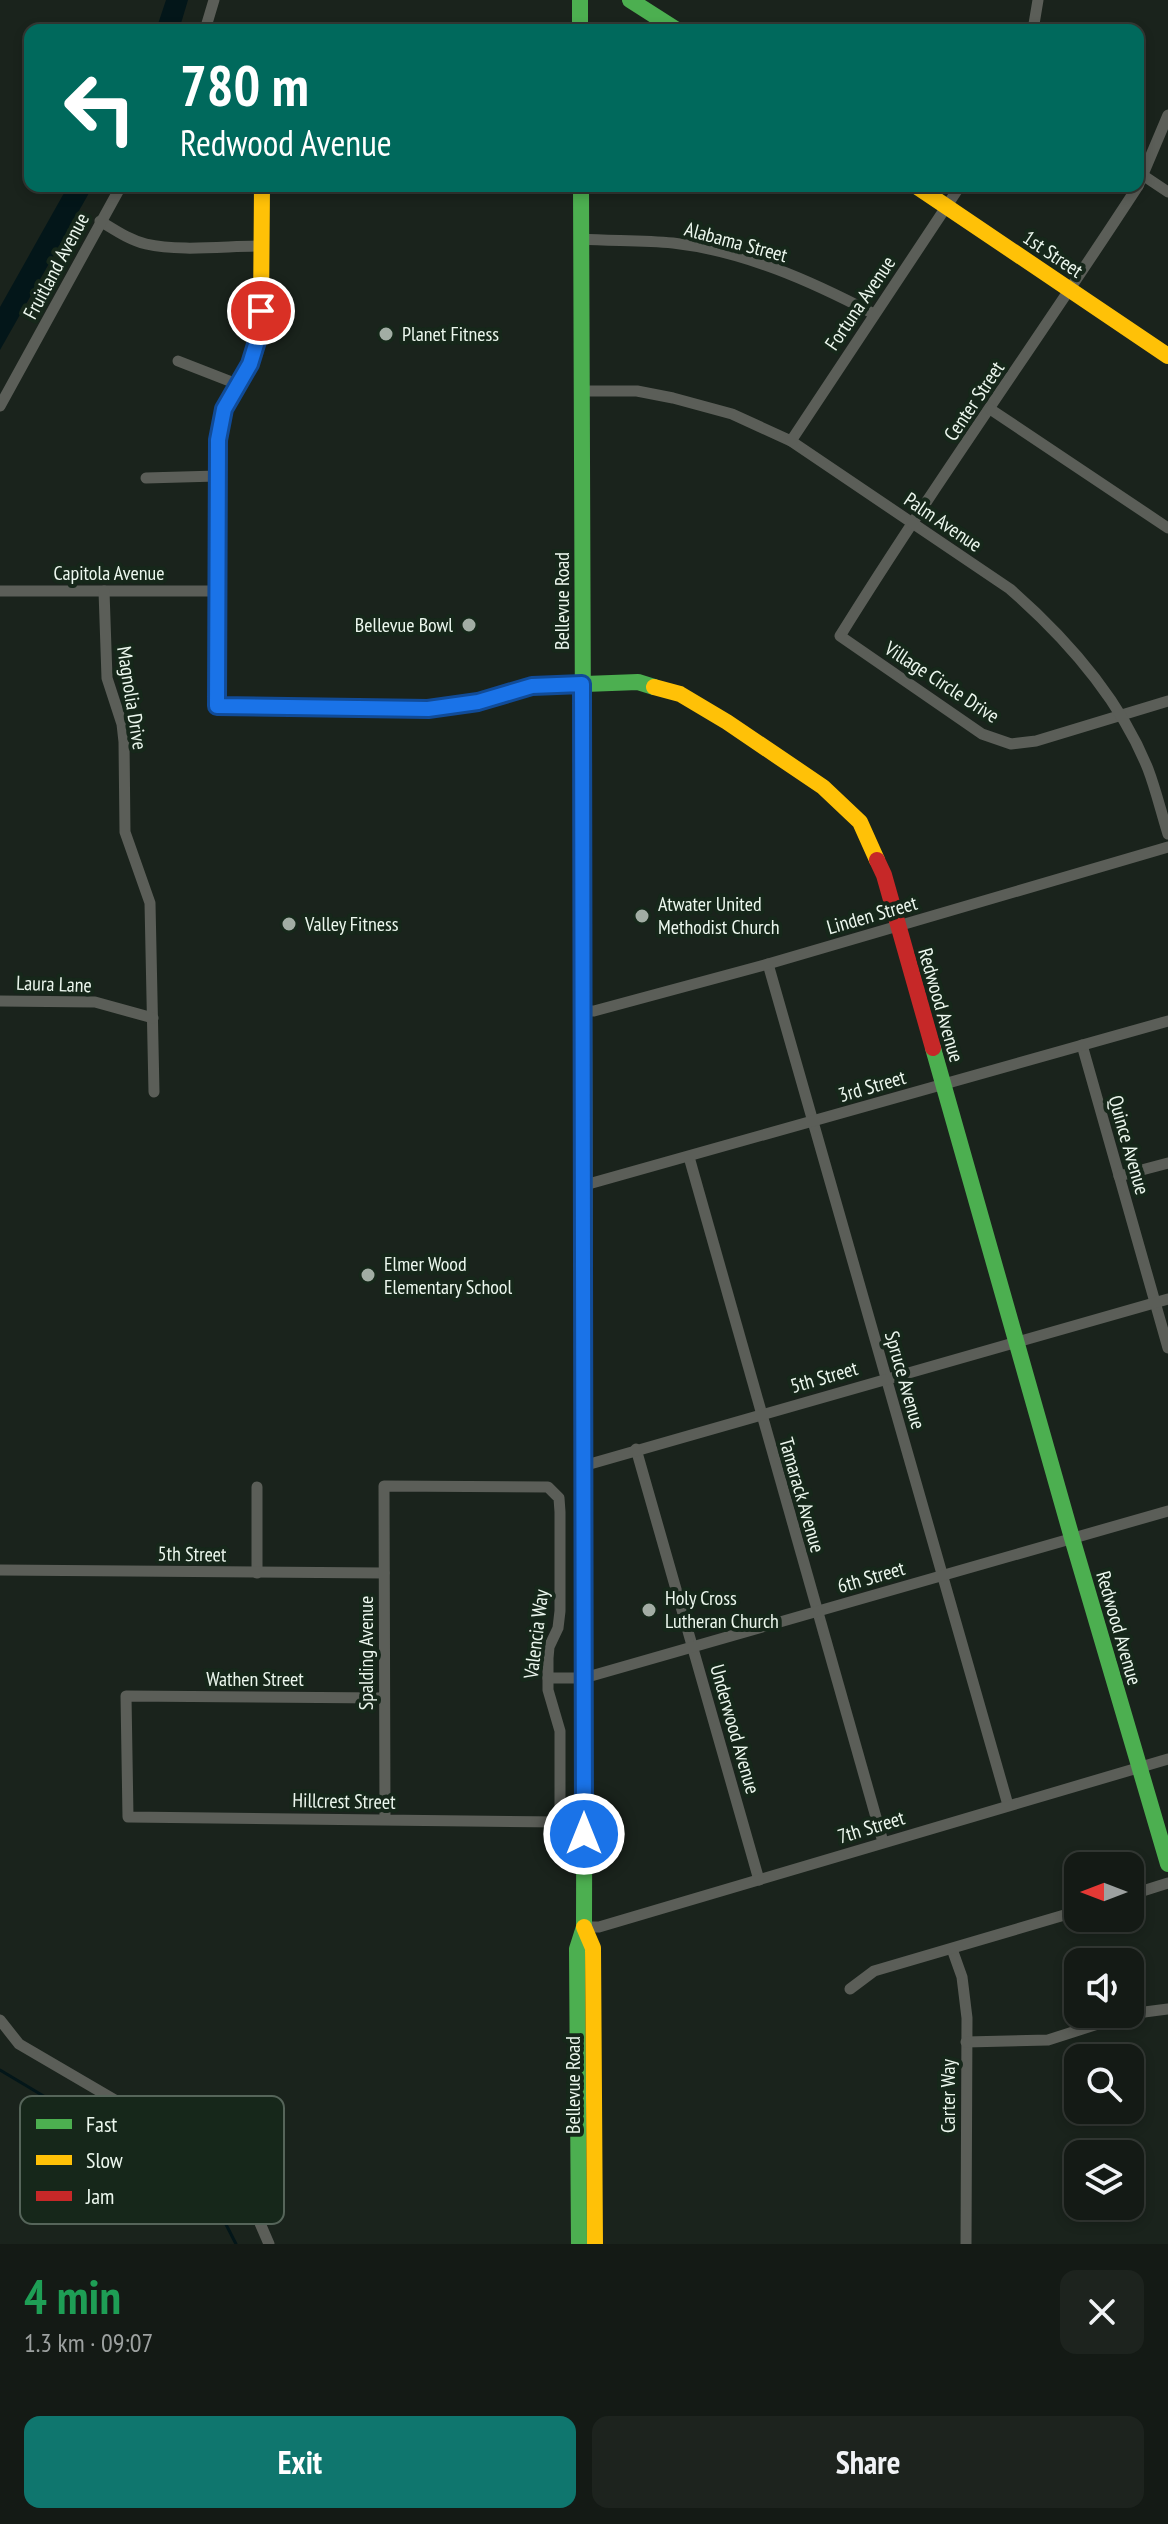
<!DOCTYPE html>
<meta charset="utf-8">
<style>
body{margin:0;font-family:"PT Sans Narrow",sans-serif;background:#1d231e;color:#f1f3f6;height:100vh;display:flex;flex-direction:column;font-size:30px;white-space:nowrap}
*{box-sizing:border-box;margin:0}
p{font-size:26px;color:#9da1a0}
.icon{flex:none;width:44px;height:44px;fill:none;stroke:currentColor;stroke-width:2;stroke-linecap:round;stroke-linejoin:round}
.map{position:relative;height:2244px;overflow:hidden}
.details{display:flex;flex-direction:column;background:#141a15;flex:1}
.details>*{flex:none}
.banner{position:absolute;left:24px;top:24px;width:1120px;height:168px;border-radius:16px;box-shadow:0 4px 12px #0003,0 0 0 2px #333834;background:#00695c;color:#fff;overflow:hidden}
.needle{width:52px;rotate:270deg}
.fabs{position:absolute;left:1064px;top:1852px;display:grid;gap:16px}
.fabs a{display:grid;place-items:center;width:80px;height:80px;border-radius:16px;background:#141a15;box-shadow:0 4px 12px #0003,0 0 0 2px #333834;font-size:40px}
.pin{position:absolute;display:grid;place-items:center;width:68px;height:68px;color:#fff;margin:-34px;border:4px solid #fff;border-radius:50%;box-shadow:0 2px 8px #0007}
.me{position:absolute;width:88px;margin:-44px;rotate:0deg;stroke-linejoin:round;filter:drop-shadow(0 0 6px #0008)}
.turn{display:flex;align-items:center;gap:28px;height:168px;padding:0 24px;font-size:36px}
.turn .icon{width:104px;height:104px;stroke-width:2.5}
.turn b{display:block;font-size:56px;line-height:68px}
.round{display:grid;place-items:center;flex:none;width:84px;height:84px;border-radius:16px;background:#1d231e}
.summary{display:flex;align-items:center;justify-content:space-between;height:136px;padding:0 24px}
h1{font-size:48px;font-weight:700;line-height:60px;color:#1e9e55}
.action{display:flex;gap:16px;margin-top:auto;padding:16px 24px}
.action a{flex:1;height:92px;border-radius:16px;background:#0f766e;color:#fff;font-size:32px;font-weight:700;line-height:92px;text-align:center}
.action a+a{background:#1d231e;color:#f1f3f6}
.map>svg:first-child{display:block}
</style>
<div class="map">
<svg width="1168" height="2244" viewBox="0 0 1168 2244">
<rect width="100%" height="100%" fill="#1a231c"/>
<g fill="#031619">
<polygon points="166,0 188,0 179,30 156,30"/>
<polygon points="68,186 93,186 0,350 0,307"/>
</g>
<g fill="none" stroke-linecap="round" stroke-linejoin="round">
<polyline stroke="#031619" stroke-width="3" points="0,2070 206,2193 216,2205 236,2244"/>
<g stroke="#5b5e58" stroke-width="11">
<polyline points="205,30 214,0"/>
<polyline points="1033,30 1038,0"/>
<polyline points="1144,176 1168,192"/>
<path d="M1138 186C1040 337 935 483 840 636L982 734 1011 744 1036 741 1168 701"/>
<polyline points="1138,186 1168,115"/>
<path d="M100 221C115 230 129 240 146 244 180 252 226 246 261 246"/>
<path d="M581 239C611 241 642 240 673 243 744 251 811 281 874 314"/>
<polyline points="178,361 237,384"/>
<path d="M581 391H637L673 398 732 414 791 441 1010 589C1066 638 1120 699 1148 769 1156 790 1161 812 1168 834"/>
<polyline points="0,406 121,186"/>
<polyline points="990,409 1168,528"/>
<polyline points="791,441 960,186"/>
<polyline points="146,478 217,476"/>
<polyline points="0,591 217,591"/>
<polyline points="104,591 107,678 122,724 124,742 125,832 150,903 154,1092"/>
<polyline points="768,964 1008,1805"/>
<polyline points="0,1001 95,1002 153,1018"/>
<polyline points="584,1011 594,1011 768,964 1168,847"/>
<polyline points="1082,1045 1168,1348"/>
<polyline points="689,1157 883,1842"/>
<polyline points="1119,1176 1168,1163"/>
<polyline points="585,1185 1168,1021"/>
<polyline points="636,1449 759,1880"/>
<polyline points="583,1466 1168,1299"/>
<polyline points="257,1487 257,1573"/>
<polyline points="0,1570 384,1573"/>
<polyline points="548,1678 584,1678 1168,1511"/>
<polyline points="384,1698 126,1696 128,1817 560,1822 560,1731 548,1690 548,1658 549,1647 558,1628 560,1611 560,1512 559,1498 548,1487 384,1486 385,1820"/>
<polyline points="1130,1895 1168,1883"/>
<polyline points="584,1927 599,1927 1168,1759"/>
<polyline points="952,1949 962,1977 967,2018 966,2244"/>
<polyline points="850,1989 874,1971 1078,1911"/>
<polyline points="0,2020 19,2044 197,2148 229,2172 250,2200 269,2244"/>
<polyline points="966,2042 1048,2040 1129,2014 1168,2009"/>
</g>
<g stroke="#4caf50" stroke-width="16">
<polyline points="580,0 580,30"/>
<polyline points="630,0 677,30"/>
<polyline points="581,186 584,1003"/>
<polyline points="219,432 217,706 428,709 478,702 532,686 638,682 654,687"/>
<polyline points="933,1048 1072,1538 1168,1864"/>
<polyline points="579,2244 577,1949 584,1927 585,1501"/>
</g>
<g stroke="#ffc107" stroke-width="16">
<polyline points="916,186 1168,356"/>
<polyline points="219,432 224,409 250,364 258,338 261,311 262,186"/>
<polyline points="654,687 680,694 727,722 823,787 860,822 877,860"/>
<polyline points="584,1003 585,1501"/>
<polyline points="584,1927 593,1948 595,2244"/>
</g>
<polyline stroke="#c62828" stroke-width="16" points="877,860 884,875 933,1048"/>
</g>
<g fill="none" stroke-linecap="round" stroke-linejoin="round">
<g stroke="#114b97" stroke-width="20">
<polyline id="route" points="261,311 258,338 250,364 224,409 218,440 217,706 428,709 478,702 532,686 582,684 584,1834"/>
</g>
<use href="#route" stroke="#1a73e8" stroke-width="14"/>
</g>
<g fill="#a2ada4" stroke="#16271a" stroke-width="3">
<circle cx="386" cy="334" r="8"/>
<circle cx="469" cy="625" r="8"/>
<circle cx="642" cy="916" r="8"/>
<circle cx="289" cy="924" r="8"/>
<circle cx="368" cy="1275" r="8"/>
<circle cx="649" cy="1610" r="8"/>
</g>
<g text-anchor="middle" stroke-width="8" stroke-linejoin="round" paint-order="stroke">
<g font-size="20" fill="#ecf7ee" stroke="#16271a">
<text transform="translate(736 242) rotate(15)" y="7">Alabama Street</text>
<text transform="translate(1053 254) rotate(34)" y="7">1st Street</text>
<text transform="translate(56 266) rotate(-62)" y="7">Fruitland Avenue</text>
<text transform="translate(860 303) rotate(-56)" y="7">Fortuna Avenue</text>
<text transform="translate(974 401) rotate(-56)" y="7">Center Street</text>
<text transform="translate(943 522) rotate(34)" y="7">Palm Avenue</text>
<text x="109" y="580">Capitola Avenue</text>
<text transform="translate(562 601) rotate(-90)" y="7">Bellevue Road</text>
<text transform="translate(942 682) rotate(33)" y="7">Village Circle Drive</text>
<text transform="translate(132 698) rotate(81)" y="7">Magnolia Drive</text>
<text transform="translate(872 915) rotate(-16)" y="7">Linden Street</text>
<text transform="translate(54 984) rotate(2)" y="7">Laura Lane</text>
<text transform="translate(941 1005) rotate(74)" y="7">Redwood Avenue</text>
<text transform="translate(872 1086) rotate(-16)" y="7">3rd Street</text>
<text transform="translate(1129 1145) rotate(74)" y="7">Quince Avenue</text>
<text transform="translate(824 1377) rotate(-16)" y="7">5th Street</text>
<text transform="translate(905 1380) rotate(74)" y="7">Spruce Avenue</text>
<text transform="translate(802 1495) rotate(74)" y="7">Tamarack Avenue</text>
<text transform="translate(192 1554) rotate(1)" y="7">5th Street</text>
<text transform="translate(871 1577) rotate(-16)" y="7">6th Street</text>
<text transform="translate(1119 1628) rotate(74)" y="7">Redwood Avenue</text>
<text transform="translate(536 1634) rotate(-83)" y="7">Valencia Way</text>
<text transform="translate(366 1653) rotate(-90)" y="7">Spalding Avenue</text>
<text x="255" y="1686">Wathen Street</text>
<text transform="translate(735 1729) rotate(74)" y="7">Underwood Avenue</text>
<text transform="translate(344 1801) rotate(1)" y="7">Hillcrest Street</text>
<text transform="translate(871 1827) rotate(-17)" y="7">7th Street</text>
<text transform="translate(573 2085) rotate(-90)" y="7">Bellevue Road</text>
<text transform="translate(948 2096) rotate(-90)" y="7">Carter Way</text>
</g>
<g font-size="20" fill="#ecf7ee" stroke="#16271a" text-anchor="start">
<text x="402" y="341">Planet Fitness</text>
<text x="453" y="632" text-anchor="end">Bellevue Bowl</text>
<text x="658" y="911">Atwater United<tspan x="658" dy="23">Methodist Church</tspan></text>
<text x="305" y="931">Valley Fitness</text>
<text x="384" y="1271">Elmer Wood<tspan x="384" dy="23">Elementary School</tspan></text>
<text x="665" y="1605">Holy Cross<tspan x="665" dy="23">Lutheran Church</tspan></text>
</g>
</g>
<rect x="20" y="2096" width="264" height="128" rx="12" fill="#16271a" stroke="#56655a" stroke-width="2"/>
<rect x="36" y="2119" width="36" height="10" fill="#4caf50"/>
<rect x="36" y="2155" width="36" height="10" fill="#ffc107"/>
<rect x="36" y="2191" width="36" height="10" fill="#c62828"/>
<g font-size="22" fill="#ecf7ee">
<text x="86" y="2132">Fast</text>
<text x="86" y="2168">Slow</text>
<text x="86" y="2204">Jam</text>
</g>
</svg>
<div class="fabs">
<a><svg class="needle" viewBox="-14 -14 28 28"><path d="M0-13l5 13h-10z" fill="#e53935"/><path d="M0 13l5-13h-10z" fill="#9da1a0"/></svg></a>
<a><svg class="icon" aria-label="sound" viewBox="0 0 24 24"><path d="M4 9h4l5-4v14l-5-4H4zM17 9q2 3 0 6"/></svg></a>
<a><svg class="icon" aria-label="search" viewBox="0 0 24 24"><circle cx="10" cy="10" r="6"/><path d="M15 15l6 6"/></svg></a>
<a><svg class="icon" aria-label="layers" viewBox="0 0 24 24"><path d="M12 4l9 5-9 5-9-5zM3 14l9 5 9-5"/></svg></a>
</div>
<div class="pin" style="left:261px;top:311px;background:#d93025"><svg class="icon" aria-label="arrive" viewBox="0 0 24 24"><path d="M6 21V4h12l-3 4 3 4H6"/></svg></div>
<svg class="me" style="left:584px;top:1834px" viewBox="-20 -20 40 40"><circle r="17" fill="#1a73e8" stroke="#fff" stroke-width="3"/><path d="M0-11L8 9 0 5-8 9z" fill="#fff"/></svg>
<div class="banner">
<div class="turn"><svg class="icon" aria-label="left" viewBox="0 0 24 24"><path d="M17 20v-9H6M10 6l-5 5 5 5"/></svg><div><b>780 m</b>Redwood Avenue</div></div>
</div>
</div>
<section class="details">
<div class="summary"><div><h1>4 min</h1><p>1.3 km · 09:07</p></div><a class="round"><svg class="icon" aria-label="close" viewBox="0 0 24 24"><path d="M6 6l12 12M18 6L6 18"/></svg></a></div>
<div class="action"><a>Exit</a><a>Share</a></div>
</section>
